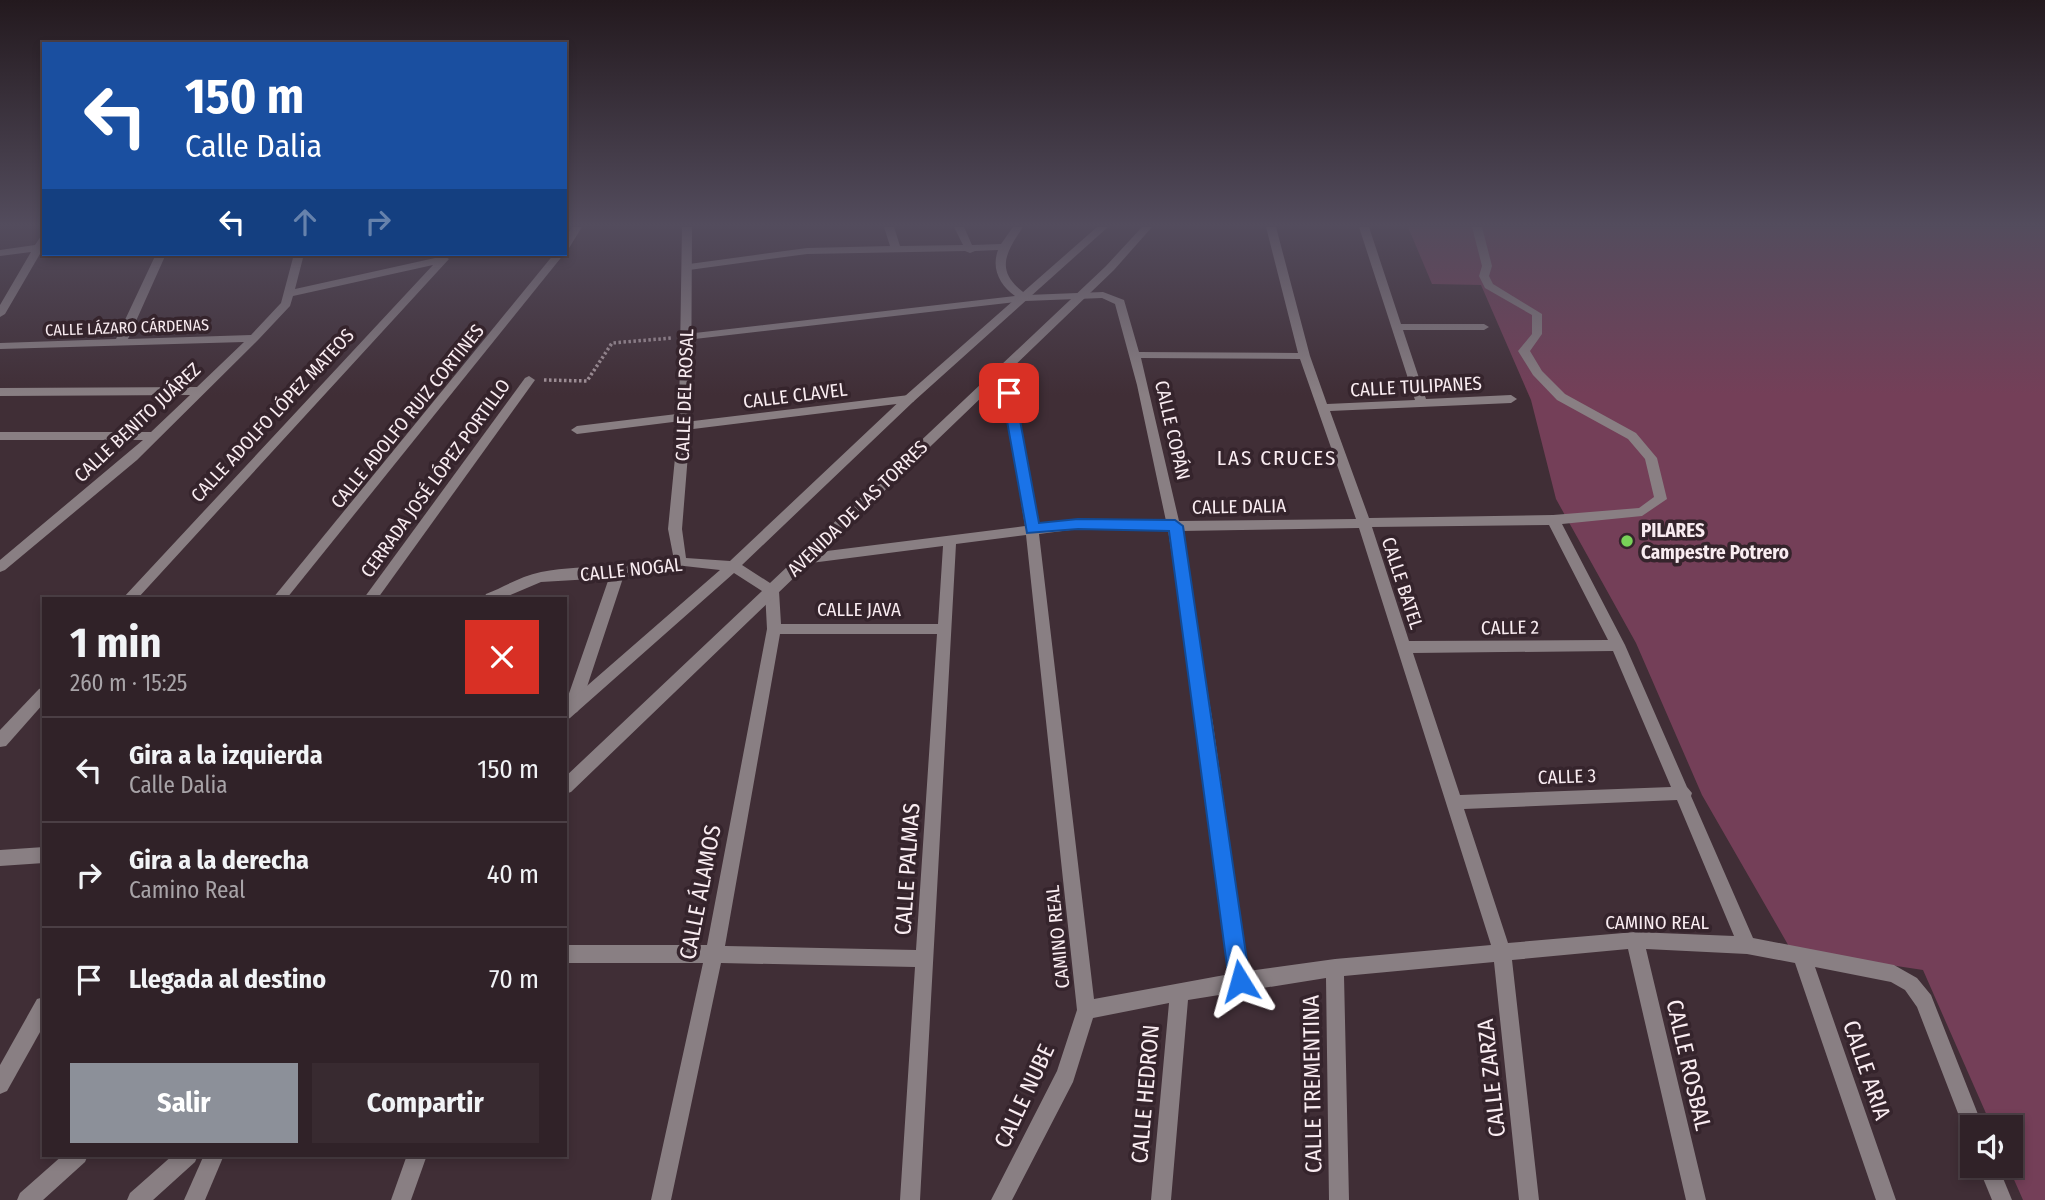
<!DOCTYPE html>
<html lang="es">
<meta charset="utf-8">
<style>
body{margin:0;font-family:"Fira Sans Condensed",sans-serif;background:#382a30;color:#f1f3f6;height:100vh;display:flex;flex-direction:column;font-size:26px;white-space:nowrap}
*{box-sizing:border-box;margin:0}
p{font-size:23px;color:#a8a4a8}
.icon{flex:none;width:38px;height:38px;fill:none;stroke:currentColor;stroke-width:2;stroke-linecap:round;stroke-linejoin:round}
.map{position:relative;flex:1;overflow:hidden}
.drawer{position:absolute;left:42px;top:597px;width:525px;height:560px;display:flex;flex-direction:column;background:#302228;border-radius:0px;box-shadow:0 4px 10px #0003,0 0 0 2px #4b3f45}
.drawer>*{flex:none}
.top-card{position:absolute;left:42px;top:42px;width:525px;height:214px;border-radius:0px;box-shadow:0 4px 10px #0003,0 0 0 2px #4b3f45;background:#1a4fa0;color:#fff;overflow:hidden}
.controls{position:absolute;left:1960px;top:1115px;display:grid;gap:14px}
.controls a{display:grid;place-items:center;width:63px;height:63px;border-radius:0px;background:#302228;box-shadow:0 4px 10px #0003,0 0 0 2px #4b3f45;font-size:35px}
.pin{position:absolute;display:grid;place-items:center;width:60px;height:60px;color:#fff;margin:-30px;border-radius:14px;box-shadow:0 4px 10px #0006}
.me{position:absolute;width:77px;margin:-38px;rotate:352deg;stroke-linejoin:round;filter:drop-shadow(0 0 5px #0008)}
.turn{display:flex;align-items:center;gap:24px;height:147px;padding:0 28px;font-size:32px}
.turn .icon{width:91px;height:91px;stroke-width:2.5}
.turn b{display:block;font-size:49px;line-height:60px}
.lanes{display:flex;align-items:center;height:66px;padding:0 28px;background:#0003;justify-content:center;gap:35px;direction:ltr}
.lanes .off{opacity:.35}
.round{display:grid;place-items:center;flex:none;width:74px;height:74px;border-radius:0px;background:#382a30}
.summary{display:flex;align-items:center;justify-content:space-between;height:119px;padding:0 28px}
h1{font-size:42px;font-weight:700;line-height:52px}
.button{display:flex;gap:14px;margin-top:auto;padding:14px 28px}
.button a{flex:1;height:80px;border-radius:0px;background:#8c9099;color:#fff;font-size:28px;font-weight:700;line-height:80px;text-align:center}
.button a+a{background:#382a30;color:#f1f3f6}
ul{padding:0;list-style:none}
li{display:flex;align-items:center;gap:21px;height:105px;padding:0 28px;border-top:2px solid #4b3f45}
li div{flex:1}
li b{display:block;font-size:26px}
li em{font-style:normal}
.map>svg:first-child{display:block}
</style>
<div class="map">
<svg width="2045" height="1200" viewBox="0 0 2045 1200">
<rect width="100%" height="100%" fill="#402e36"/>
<polygon fill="#743f58" points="1408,227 2045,227 2045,1200 2023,1200 2008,1166 2011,1127 1992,1127 1923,970 1791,950 1702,795 1636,643 1556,499 1531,400 1481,285 1432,284"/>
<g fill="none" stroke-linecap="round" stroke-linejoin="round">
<polyline stroke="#a29299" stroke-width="3.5" stroke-dasharray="2.5 2.5" stroke-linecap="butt" points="544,380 587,381 612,343 672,338"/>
<g fill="#897f83" fill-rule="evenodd">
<polygon points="572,227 582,227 569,248 565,249 565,238"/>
<path d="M884 227H894L900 246 963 245 954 227H964L972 245 1001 244 1013 227H1023C1004 255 995 272 1027 295L1103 292 1124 300 1139 352 1298 353 1266 227H1276L1310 356 1327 404 1415 400 1359 227H1369L1401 324H1484L1489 327 1484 330H1403L1426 399 1511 395 1517 399 1511 403 1330 411 1369 518 1553 515 1639 508 1654 497 1645 459 1628 439 1557 400 1533 375 1518 351 1532 334V315L1485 288 1479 276 1482 266 1472 227H1482L1492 266 1489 276 1493 284 1542 314V334L1530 351 1542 371 1565 394 1636 433 1657 458 1667 499 1642 516 1562 524 1625 645 1687 787 1692 793 1691 796 1753 938 1894 965 1917 978 1931 995 1983 1127H1972V1137L1966 1134 1917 1007 1905 990 1891 982 1815 967 1896 1200H1876L1795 963 1747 954 1646 949 1706 1200H1686L1628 949 1512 960 1539 1200H1519L1494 962 1344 976 1349 1200H1329L1326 978 1188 1000 1171 1200H1151L1169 1003 1093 1018 1073 1082 1012 1200H991L1057 1071 1077 1010 1026 535 956 544 920 1200H900L915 967 721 963 671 1200H651L703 963H565V945H707L767 629 765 591 767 587 772 586 779 591 781 624H938L943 546 803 564 796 559 803 554 1025 526 999 367 1005 364 1011 367 1038 524 1078 519 1166 521 1137 385 1115 304 1102 298 1025 301 686 340 680 337 686 334 1015 296C1000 285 991 269 998 250L975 251 970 253 965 251 807 254 689 270 684 267 689 264 807 248 890 246ZM1141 358 1300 359 1356 519 1179 521ZM1549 525 1608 640 1409 641 1372 527ZM1359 528 1491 945 1335 959 1248 971 1213 724 1181 531ZM1078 529 1168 530 1198 724 1230 974 1094 999 1039 534ZM780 634H937L916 950 725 946ZM1613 651 1671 787 1460 795 1413 653ZM1677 800 1734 936 1635 932 1508 943 1464 809Z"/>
<polygon points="44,235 44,247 5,314 0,317 0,305 31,252 0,256 0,250 35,245 41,236"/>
<polygon points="156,254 166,254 128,339 251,335 281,303 294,254 304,254 295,289 444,256 449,259 138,598 123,598 433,265 293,296 290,306 258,340 137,460 5,570 0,572 0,560 143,440 0,440 0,432 151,432 190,395 0,396 0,388 197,387 244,342 0,349 0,343 116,339"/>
<polygon points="554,254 564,254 287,598 273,598"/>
<polygon points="529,376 535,380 378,598 364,598 525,378"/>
<polygon points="909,395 915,399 913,402 685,430 679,426 685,422"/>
<polygon points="685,413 689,414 689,420 577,434 571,430 577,426"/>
<path d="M680 557 687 562 685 565 662 572 623 578 580 708 577 712 572 714 567 712 565 705 609 578 541 582 503 598H484L486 594C504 587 521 576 541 572 589 563 632 571 680 557Z"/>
<polygon points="44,687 44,703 6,746 0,747 0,730 39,689"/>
<polygon points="44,847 44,863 0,866 0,850"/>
<polygon points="44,997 44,1025 7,1091 0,1094 0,1065 37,999"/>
<polygon points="204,1155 224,1155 205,1200 184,1200"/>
<polygon points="407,1155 427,1155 411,1200 391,1200"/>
<polygon points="1978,1166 1998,1166 2012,1200 1992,1200"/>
</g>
<g fill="#897f83" fill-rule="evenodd">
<polygon points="682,227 692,227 691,417 682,529 686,558 730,561 905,396 1097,227 1108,227 913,402 742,565 770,583 1106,266 1142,227 1152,227 1114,270 571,792 565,794 565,777 762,591 734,573 570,718 565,720 565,705 720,570 675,565 668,529 679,417"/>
<polygon points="63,1155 88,1155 85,1162 43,1200 17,1200 20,1193"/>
<polygon points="173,1155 198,1155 195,1162 153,1200 127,1200 130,1193"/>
</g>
</g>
<linearGradient id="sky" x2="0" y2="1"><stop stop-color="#23191e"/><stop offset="0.57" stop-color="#534c5d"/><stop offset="1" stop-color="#534c5d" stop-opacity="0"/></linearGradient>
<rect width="2045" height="395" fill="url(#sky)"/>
<polygon fill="#1a73e8" stroke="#114b97" stroke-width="2" points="1009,389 1015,393 1039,523 1078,519 1175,520 1183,526 1250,981 1247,988 1240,991 1232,988 1229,981 1169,531 1078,529 1027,533 1002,393"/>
<circle fill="#78d158" stroke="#35242c" stroke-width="2.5" cx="1627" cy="541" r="7"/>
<g text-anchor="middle" stroke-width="7" stroke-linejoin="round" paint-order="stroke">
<g font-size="16" fill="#f9ecf1" stroke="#35242c">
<text transform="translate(127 327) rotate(-2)" y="6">CALLE LÁZARO CÁRDENAS</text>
</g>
<g font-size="19" fill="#f9ecf1" stroke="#35242c">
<text transform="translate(1416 386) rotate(-3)" y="7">CALLE TULIPANES</text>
<text transform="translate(684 395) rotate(-88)" y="7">CALLE DEL ROSAL</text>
<text transform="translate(795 395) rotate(-7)" y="7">CALLE CLAVEL</text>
<text transform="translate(272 415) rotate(-47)" y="7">CALLE ADOLFO LÓPEZ MATEOS</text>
<text transform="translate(407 416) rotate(-51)" y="7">CALLE ADOLFO RUIZ CORTINES</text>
<text transform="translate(137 422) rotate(-43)" y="7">CALLE BENITO JUÁREZ</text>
<text transform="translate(1173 430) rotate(77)" y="7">CALLE COPÁN</text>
<text transform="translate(435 478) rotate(-54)" y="7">CERRADA JOSÉ LÓPEZ PORTILLO</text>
<text transform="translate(1239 506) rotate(-1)" y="7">CALLE DALIA</text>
<text transform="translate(857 508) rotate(-44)" y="7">AVENIDA DE LAS TORRES</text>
<text transform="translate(631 569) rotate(-6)" y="7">CALLE NOGAL</text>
<text transform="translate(1403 583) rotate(72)" y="7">CALLE BATEL</text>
<text x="859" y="616">CALLE JAVA</text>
<text transform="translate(1510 627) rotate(-1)" y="7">CALLE 2</text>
<text transform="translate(1567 776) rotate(-2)" y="7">CALLE 3</text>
<text x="1657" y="929">CAMINO REAL</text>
<text transform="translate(1057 937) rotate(-96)" y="7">CAMINO REAL</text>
</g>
<g font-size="19" font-weight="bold" fill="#f9ecf1" stroke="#35242c" text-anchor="start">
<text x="1641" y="537">PILARES<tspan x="1641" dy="22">Campestre Potrero</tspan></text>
</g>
<g font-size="21" letter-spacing="2" fill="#f9ecf1" stroke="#35242c">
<text x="1277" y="465">LAS CRUCES</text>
</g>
<g font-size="23" fill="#f9ecf1" stroke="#35242c">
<text transform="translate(907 869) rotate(-86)" y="8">CALLE PALMAS</text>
<text transform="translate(700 892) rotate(-79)" y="8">CALLE ÁLAMOS</text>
<text transform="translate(1689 1065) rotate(77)" y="8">CALLE ROSBAL</text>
<text transform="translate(1867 1070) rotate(71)" y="8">CALLE ARIA</text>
<text transform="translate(1491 1078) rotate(-96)" y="8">CALLE ZARZA</text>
<text transform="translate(1312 1084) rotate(-91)" y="8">CALLE TREMENTINA</text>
<text transform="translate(1145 1094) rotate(-85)" y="8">CALLE HEDRON</text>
<text transform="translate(1024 1096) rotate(-65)" y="8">CALLE NUBE</text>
</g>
</g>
</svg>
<div class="controls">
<a><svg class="icon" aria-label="sound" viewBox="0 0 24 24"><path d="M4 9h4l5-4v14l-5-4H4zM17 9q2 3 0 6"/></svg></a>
</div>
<div class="pin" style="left:1009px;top:393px;background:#d93025"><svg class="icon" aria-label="arrive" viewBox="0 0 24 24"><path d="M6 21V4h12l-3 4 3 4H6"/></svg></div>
<svg class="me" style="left:1240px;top:981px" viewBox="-20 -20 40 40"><path d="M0-17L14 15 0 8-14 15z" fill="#1a73e8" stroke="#fff" stroke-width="4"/></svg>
<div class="top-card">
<div class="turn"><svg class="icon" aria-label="left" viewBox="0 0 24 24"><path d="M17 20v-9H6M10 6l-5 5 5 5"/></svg><div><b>150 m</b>Calle Dalia</div></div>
<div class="lanes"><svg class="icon" aria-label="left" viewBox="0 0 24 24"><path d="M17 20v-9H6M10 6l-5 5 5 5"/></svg><svg class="icon off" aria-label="ahead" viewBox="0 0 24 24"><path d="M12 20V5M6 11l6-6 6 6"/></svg><svg class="icon off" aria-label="right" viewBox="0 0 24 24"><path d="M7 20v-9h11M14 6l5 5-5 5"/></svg></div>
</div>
<section class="drawer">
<div class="summary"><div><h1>1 min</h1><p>260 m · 15:25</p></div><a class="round" style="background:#d93025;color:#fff"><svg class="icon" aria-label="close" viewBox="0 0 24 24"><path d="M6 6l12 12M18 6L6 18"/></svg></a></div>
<ul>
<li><svg class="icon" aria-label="left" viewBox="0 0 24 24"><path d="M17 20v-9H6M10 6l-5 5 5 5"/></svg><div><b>Gira a la izquierda</b><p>Calle Dalia</p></div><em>150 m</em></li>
<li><svg class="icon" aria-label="right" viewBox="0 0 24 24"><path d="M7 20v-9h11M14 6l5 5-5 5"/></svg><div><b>Gira a la derecha</b><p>Camino Real</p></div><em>40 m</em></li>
<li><svg class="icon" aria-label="arrive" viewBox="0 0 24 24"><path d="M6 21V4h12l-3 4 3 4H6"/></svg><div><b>Llegada al destino</b></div><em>70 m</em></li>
</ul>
<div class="button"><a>Salir</a><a>Compartir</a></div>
</section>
</div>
